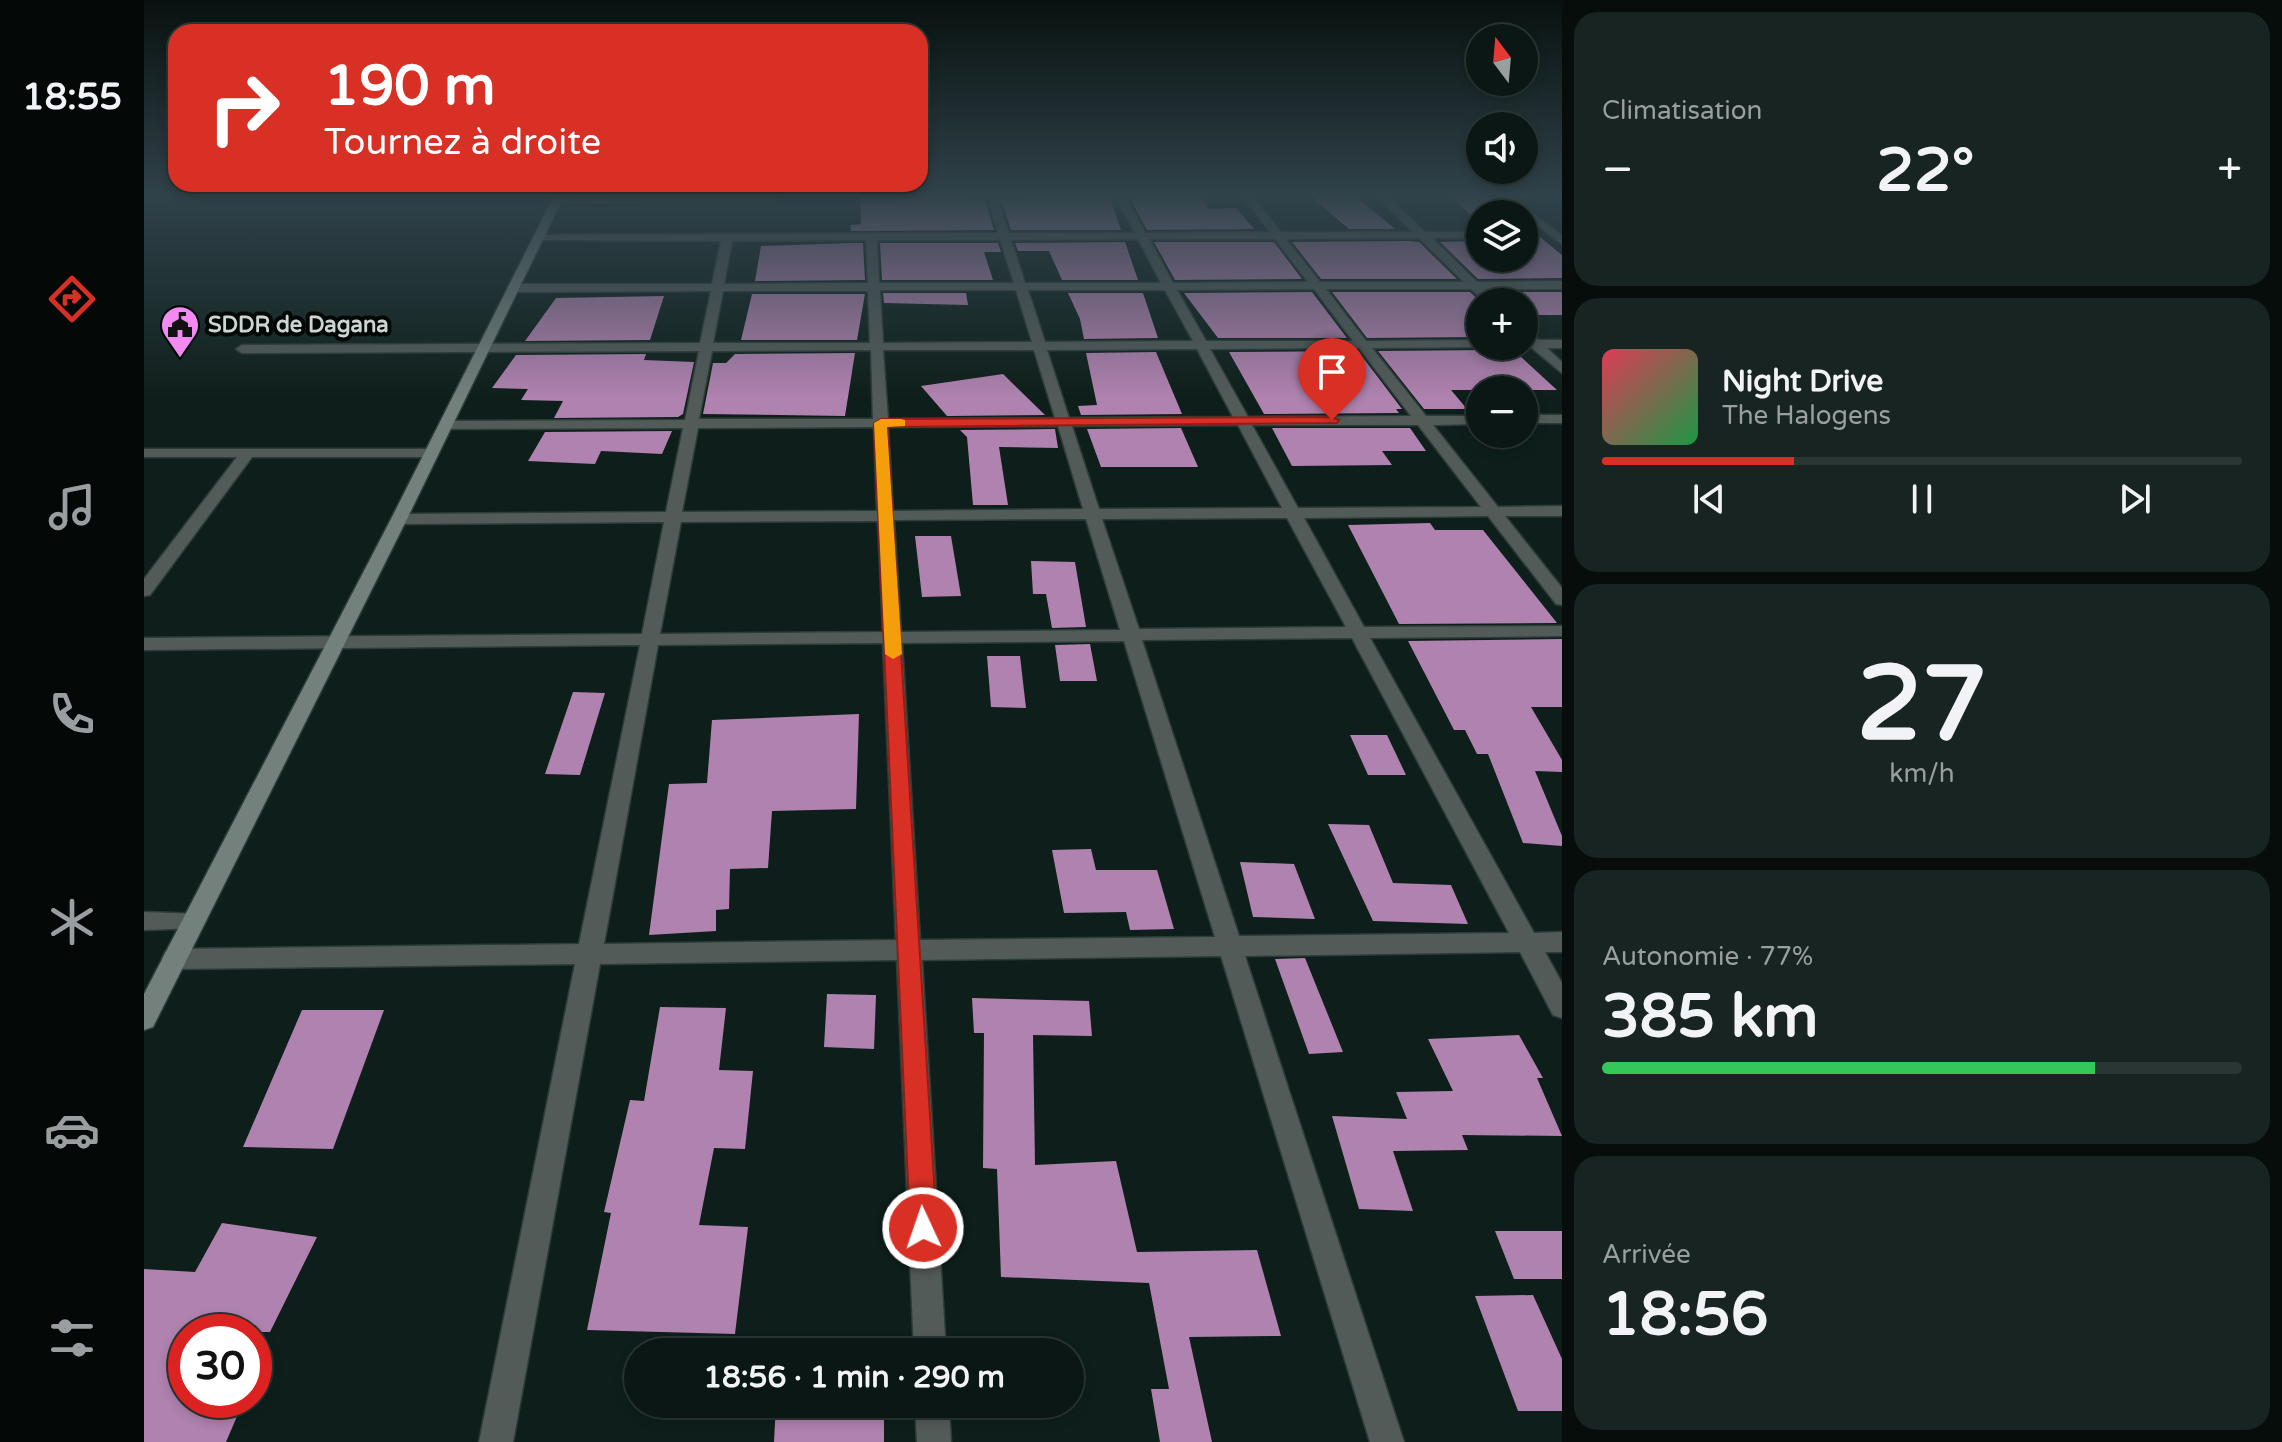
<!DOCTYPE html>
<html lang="fr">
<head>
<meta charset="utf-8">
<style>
	body { margin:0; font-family:"Varela Round",sans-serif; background:#182422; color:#f1f3f6; height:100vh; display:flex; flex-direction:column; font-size:30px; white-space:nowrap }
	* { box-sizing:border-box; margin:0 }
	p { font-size:26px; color:#999fa0 }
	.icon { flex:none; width:44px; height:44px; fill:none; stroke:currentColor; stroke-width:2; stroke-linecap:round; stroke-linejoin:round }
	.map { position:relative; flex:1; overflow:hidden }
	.side { display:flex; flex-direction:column; gap:12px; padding:12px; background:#060d0b; width:720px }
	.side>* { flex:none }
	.banner { position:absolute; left:24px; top:24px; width:760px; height:168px; border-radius:24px; box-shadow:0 4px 12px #0003,0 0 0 2px #2a3634; background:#d93025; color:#fff; overflow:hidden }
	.needle { width:52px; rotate:344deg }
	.controls { position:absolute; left:1322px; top:24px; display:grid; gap:16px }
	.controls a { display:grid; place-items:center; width:72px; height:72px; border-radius:50%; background:#0a1714; box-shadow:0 4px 12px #0003,0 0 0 2px #2a3634; font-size:40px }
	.speed { position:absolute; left:24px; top:1314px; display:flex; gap:16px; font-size:40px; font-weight:700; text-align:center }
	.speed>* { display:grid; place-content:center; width:104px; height:104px; border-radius:50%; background:#0a1714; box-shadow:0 4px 12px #0003,0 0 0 2px #2a3634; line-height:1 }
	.speed .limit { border:12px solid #d22; background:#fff; color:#111 }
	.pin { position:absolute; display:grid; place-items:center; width:68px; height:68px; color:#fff; margin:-82px -34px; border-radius:50% 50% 50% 0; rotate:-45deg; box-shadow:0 0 8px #0007 }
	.pin .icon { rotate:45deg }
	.me { position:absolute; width:88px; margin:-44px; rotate:357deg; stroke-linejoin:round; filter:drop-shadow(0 0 6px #0008) }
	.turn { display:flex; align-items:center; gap:28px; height:168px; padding:0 24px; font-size:36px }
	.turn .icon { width:104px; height:104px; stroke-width:2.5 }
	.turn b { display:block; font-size:56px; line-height:68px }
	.big { font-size:60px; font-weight:700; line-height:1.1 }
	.side .card { flex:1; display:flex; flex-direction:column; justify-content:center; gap:12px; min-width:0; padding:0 28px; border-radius:24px; background:#182422 }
	.side .dial { align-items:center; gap:0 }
	.dial b { font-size:104px; line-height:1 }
	.song { display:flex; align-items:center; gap:24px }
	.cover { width:96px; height:96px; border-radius:12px; background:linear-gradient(135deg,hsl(350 70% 55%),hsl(140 70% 35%)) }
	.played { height:8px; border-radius:4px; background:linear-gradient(90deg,#d93025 30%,#2a3634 30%) }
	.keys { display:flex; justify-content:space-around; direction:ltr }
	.heat { display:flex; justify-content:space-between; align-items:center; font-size:44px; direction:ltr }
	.charge { height:12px; border-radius:6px; background:linear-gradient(90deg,#34c759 77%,#2a3634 0) }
	.trip { position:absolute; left:480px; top:1338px; width:460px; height:80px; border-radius:40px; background:#0a1714; box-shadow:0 4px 12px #0003,0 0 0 2px #2a3634; font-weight:700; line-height:80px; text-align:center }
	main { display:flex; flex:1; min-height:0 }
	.tabs { display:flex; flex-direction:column; width:144px; justify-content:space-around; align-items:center; background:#040908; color:#999fa0 }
	.tabs .icon { width:56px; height:56px }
	.tabs .selected { color:#d93025 }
	.tabs b { font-size:36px; color:#f1f3f6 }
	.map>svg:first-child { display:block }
	.building { fill:#b082af }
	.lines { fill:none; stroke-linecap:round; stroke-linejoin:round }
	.street-casing { stroke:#2c3c38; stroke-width:3 }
	.secondary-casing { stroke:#2c3c38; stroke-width:3 }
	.street { fill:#535b59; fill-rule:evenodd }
	.secondary { fill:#73807c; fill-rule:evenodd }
	.route { fill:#d93025; stroke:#8d1f18; stroke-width:2 }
	.slow { fill:#f59e0b }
	.labels { text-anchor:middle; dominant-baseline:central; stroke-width:8; stroke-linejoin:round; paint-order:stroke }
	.far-poi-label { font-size:22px; font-weight:bold; fill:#cbd5d2; stroke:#030706; text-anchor:start }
</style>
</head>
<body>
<main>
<nav class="tabs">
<b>18:55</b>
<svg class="icon selected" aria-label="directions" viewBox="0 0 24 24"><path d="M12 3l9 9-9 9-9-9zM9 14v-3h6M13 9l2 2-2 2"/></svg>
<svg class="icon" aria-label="music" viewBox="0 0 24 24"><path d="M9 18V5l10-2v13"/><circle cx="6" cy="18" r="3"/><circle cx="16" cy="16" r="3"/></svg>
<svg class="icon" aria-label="phone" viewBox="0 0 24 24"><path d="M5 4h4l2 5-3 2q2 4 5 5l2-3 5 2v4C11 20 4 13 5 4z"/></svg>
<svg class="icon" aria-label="climate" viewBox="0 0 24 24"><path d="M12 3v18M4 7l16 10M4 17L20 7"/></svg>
<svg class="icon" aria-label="car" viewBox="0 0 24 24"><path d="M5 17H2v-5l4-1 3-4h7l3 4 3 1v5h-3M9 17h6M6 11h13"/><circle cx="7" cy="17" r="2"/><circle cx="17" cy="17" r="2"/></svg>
<svg class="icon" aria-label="filters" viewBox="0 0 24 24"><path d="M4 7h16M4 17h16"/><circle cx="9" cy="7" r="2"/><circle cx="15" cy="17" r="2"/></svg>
</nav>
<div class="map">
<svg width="1418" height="1442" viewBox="0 0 1418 1442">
	<rect width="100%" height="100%" fill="#0e1f1b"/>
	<path class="building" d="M 716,196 L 822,196 L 823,199 L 841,199 L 850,230 L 707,231 L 706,225 L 717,224 Z
		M 1174,196 L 1211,196 L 1251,229 L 1205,229 L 1171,200 Z
		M 1312,196 L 1347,196 L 1369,214 L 1336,214 L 1336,224 L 1310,199 Z
		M 901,198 L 966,198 L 977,230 L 867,230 L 857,199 Z
		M 986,198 L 1058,198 L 1064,209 L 1092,208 L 1110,229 L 1003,230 Z
		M 1380,224 L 1418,255 L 1418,278 L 1334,279 L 1296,242 L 1336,241 L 1336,258 L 1380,258 Z
		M 1266,241 L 1275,242 L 1313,279 L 1177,279 L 1148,242 Z
		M 981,242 L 994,280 L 918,280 L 905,251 L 874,251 L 871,243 Z
		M 1010,242 L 1130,242 L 1158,279 L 1031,280 Z
		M 709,243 L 719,243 L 721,280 L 611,281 L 617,246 Z
		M 736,243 L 854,243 L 857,252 L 840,252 L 849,280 L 738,280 Z
		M 1168,292 L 1203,338 L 1074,338 L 1040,293 Z
		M 1188,292 L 1326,292 L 1337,302 L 1336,315 L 1332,315 L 1336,319 L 1336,337 L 1223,338 Z
		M 1348,292 L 1418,292 L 1418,315 L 1380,315 L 1380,302 L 1357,302 Z
		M 739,293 L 822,293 L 824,305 L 740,303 Z
		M 924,293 L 999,293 L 1014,338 L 940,339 L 936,319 Z
		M 608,294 L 721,294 L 713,340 L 597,340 Z
		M 520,296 L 506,340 L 381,341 L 412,298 Z
		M 1344,346 L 1365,346 L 1413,390 L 1307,390 L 1323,409 L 1280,409 L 1234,351 L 1341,350 Z
		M 1214,351 L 1258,409 L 1252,409 L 1255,413 L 1120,414 L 1085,352 Z
		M 1012,352 L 1038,414 L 937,415 L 934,406 L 953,405 L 942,353 Z
		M 711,353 L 701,416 L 559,414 L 569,363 L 582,363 L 591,354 Z
		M 502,354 L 500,360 L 550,362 L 539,414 L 534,417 L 410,418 L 419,401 L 377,400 L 384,389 L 348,388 L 372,355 Z
		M 859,374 L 901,415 L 803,416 L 777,386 Z
		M 1037,428 L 1054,467 L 957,467 L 943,429 Z
		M 1128,428 L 1266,428 L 1282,451 L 1238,451 L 1248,465 L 1148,466 Z
		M 911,429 L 914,448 L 855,447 L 864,505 L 829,505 L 823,437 L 816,430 Z
		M 528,431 L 518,454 L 457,451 L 451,464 L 384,461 L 401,432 Z
		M 1286,523 L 1291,530 L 1339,530 L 1413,623 L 1255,624 L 1204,525 Z
		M 771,536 L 807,536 L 817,596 L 778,597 Z
		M 887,561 L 931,562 L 942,627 L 908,628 L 902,594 L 889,594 Z
		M 1418,639 L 1418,707 L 1387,707 L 1418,760 L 1418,772 L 1391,771 L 1418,836 L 1418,846 L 1379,843 L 1344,754 L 1333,754 L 1321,730 L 1310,730 L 1264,641 Z
		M 946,644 L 953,681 L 916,681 L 911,645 Z
		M 843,656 L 876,656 L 882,708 L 847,707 Z
		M 429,692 L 461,693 L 436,775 L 401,774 Z
		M 715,714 L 712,809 L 628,811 L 624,868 L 586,869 L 585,909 L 572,910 L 572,931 L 505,935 L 525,784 L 563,783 L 568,720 Z
		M 1206,735 L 1243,735 L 1262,775 L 1224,775 Z
		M 1184,824 L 1225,825 L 1249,883 L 1307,885 L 1324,924 L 1229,921 Z
		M 947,849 L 952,870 L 1013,870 L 1030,929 L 986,930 L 982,912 L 920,913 L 908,850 Z
		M 1096,862 L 1150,864 L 1171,919 L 1109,917 Z
		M 1161,958 L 1199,1052 L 1165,1054 L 1131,959 Z
		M 683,994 L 732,995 L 730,1049 L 680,1047 Z
		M 828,998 L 945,1001 L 948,1036 L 889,1035 L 891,1165 L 972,1161 L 993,1252 L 1113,1250 L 1137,1336 L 1045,1337 L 1068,1442 L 1016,1442 L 1007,1389 L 1025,1389 L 1005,1283 L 857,1277 L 853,1169 L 839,1168 L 840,1033 L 830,1033 Z
		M 516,1007 L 582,1008 L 575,1070 L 609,1071 L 601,1149 L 570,1148 L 555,1225 L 604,1227 L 591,1334 L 443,1330 L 467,1213 L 460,1212 L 486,1100 L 500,1101 Z
		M 158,1010 L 240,1010 L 189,1149 L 99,1147 Z
		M 1375,1035 L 1399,1078 L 1393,1078 L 1418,1136 L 1318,1135 L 1324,1150 L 1249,1151 L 1269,1211 L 1215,1209 L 1188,1116 L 1263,1119 L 1252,1092 L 1309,1091 L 1284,1039 Z
		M 78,1223 L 173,1237 L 126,1332 L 42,1332 L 42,1400 L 100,1400 L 82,1442 L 0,1442 L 0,1269 L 51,1272 Z
		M 1351,1231 L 1418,1231 L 1418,1279 L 1370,1279 Z
		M 1389,1295 L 1418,1359 L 1418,1411 L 1374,1411 L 1331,1296 Z
		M 632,1404 L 740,1404 L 740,1442 L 630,1442 Z"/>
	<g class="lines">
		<defs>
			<path id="street" d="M 629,196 L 633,199 L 628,202 L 413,203 L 408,200 L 413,197 Z
				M 843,196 L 853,196 L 865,233 L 991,233 L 971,196 L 981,196 L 1001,233 L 1126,232 L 1098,196 L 1108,196 L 1137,232 L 1269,232 L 1232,196 L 1243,196 L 1281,232 L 1336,232 L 1336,238 L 1288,238 L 1333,282 L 1418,281 L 1418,289 L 1341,289 L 1354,302 L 1341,302 L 1327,289 L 1182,289 L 1222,341 L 1336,340 L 1336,346 L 1341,347 L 1228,348 L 1282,416 L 1336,416 L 1336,424 L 1289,425 L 1354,507 L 1418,506 L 1418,516 L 1361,516 L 1418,588 L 1418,605 L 1412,604 L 1344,516 L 1160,518 L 1220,627 L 1418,626 L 1418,636 L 1226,638 L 1390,933 L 1418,932 L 1418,952 L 1401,952 L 1418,983 L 1418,1018 L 1409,1015 L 1376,952 L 1101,956 L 1260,1442 L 1226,1442 L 1077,956 L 778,960 L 802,1352 L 770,1352 L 753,960 L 456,964 L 369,1442 L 335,1442 L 431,964 L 30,969 L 21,966 L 18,959 L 21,952 L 30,949 L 435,944 L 496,645 L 0,650 L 0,638 L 498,634 L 520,522 L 255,524 L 247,519 L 255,514 L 522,512 L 539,428 L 302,429 L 295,425 L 302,421 L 541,420 L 555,351 L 98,353 L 92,349 L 98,345 L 556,343 L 567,291 L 369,292 L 363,288 L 369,284 L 568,284 L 577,241 L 391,240 L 391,236 L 395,235 L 854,233 ZM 1275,238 L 1320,282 L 1176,282 L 1142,239 ZM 994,239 L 1017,283 L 881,283 L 867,240 ZM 1005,239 L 1131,239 L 1164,282 L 1029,283 ZM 722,240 L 724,283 L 580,284 L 588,241 ZM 733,240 L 856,240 L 870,283 L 735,283 ZM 1170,289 L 1209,341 L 1062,341 L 1033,290 ZM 736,290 L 872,290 L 888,342 L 739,343 ZM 884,290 L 1021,290 L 1049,341 L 901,342 ZM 579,291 L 724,291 L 726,343 L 569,343 ZM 1215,348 L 1267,416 L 1104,417 L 1066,349 ZM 1053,349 L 1089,417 L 925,418 L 903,350 ZM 727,350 L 729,419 L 555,419 L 568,351 ZM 739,350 L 890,350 L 911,418 L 744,419 ZM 1094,425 L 1138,508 L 955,509 L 928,426 ZM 1108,425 L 1274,425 L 1337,507 L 1154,508 ZM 914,426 L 939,509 L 749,511 L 744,427 ZM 730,427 L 733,511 L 538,512 L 554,428 ZM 1143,518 L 1202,627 L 995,629 L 958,519 ZM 942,519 L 976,630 L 757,632 L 750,520 ZM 734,521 L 739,632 L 516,634 L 537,522 ZM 1208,638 L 1365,933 L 1095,936 L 998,640 ZM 980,641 L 1071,937 L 776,940 L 758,643 ZM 739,643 L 752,940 L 460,944 L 514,645 Z
				M 1355,196 L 1366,196 L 1418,236 L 1418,244 Z
				M 1380,329 L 1395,340 L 1418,340 L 1418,348 L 1403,348 L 1418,362 L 1418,373 L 1388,348 L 1379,347 Z
				M 1380,415 L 1418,415 L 1418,423 L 1380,423 Z
				M 0,449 L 288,449 L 295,453 L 288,457 L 108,457 L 6,595 L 0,596 L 0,579 L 93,457 L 0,457 Z
				M 0,912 L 58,914 L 62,921 L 58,928 L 0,930 Z
				M 771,1404 L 805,1404 L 807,1442 L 773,1442 Z"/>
			<path id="secondary" d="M 410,196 L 420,196 L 263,519 L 9,1027 L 0,1030 L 0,994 L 247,519 Z"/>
		</defs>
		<use href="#street" class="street-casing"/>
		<use href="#secondary" class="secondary-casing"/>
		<use href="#street" class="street"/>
		<use href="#secondary" class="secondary"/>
	</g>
	<linearGradient id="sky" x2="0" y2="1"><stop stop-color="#08110f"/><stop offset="0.49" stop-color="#30424a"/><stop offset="1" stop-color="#30424a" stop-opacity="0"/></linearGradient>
	<rect width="1418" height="398" fill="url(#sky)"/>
	<path class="route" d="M 1188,417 L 1195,420 L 1193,423 L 743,427 L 793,1228 L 789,1238 L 779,1242 L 770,1238 L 766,1228 L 730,423 L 737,419 Z"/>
	<path class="slow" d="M 757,419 L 761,420 L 761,426 L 743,427 L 758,654 L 749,659 L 741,654 L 730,423 L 737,419 Z"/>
	<defs>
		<symbol id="civic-pin" viewBox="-11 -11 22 30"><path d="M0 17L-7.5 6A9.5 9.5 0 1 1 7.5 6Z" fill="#f28af2" stroke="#030706"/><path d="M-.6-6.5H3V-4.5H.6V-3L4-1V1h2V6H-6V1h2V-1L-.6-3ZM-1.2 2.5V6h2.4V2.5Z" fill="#111"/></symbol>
	</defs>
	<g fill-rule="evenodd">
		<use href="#civic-pin" x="14" y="303" width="44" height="60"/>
	</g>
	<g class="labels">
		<g class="far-poi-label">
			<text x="64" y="325">SDDR de Dagana</text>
		</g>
	</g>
</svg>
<div class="controls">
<a><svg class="needle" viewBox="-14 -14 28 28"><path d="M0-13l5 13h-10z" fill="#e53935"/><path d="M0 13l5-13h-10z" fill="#999fa0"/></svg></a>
<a><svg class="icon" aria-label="sound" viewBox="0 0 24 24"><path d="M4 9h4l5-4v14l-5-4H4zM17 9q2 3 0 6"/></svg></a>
<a><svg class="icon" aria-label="layers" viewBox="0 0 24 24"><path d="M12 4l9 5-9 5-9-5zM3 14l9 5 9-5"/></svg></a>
<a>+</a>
<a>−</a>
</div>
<div class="speed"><div class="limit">30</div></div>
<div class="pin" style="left:1188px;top:420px;background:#d93025"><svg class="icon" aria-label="arrive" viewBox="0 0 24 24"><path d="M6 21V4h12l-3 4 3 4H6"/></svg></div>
<svg class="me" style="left:779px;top:1228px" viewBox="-20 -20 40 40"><circle r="17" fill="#d93025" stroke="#fff" stroke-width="3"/><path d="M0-11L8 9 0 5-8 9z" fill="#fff"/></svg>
<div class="trip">18:56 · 1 min · 290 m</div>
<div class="banner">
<div class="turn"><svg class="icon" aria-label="right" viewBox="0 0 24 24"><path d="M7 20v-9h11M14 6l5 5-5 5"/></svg><div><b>190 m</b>Tournez à droite</div></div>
</div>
</div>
<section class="side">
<div class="card"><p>Climatisation</p>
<div class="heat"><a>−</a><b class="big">22°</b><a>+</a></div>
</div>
<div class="card">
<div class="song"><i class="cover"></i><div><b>Night Drive</b><p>The Halogens</p></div></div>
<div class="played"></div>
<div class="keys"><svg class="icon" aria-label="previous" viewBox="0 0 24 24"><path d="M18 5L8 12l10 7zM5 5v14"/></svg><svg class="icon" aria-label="pause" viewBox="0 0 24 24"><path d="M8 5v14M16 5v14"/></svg><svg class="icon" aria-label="next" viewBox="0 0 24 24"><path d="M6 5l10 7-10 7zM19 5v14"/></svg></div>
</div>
<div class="card dial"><b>27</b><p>km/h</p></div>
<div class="card"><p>Autonomie · 77%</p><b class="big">385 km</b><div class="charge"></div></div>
<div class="card"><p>Arrivée</p><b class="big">18:56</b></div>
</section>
</main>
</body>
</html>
